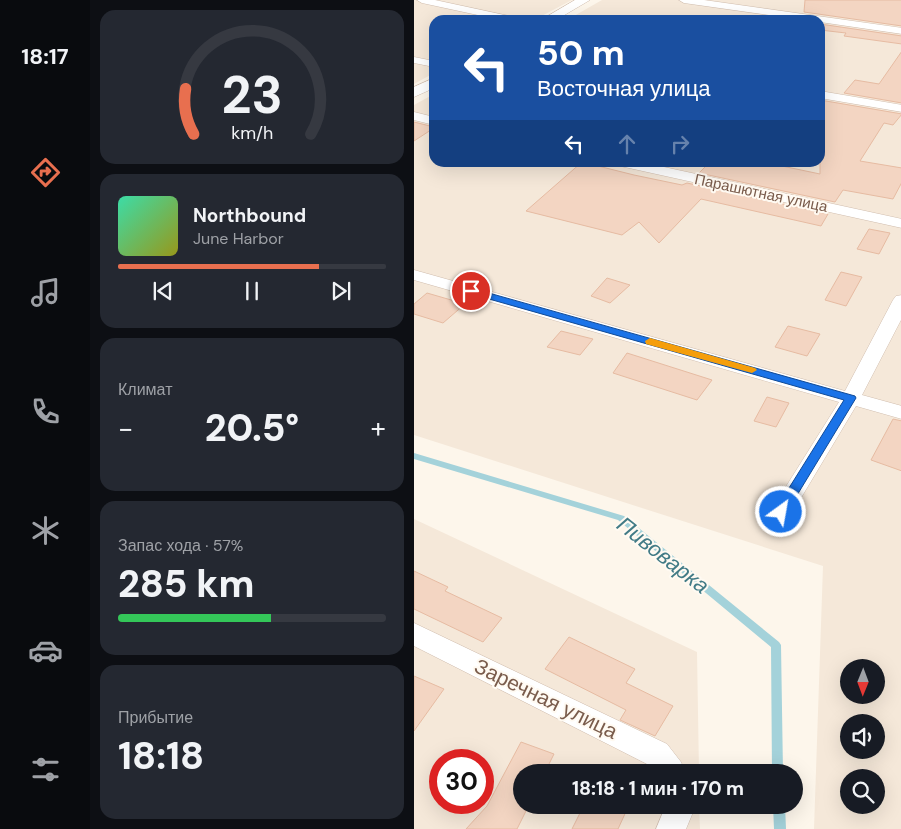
<!DOCTYPE html>
<html lang="ru">
<head>
<meta charset="utf-8">
<style>
	body { margin:0; font-family:"DM Sans",sans-serif; background:#242831; color:#f1f3f6; height:100vh; display:flex; flex-direction:column; font-size:19px; white-space:nowrap }
	* { box-sizing:border-box; margin:0 }
	p { font-size:16px; color:#9ea1a6 }
	.icon { flex:none; width:28px; height:28px; fill:none; stroke:currentColor; stroke-width:2; stroke-linecap:round; stroke-linejoin:round }
	.map { position:relative; flex:1; overflow:hidden }
	.panel { display:flex; flex-direction:column; gap:10px; padding:10px; background:#0d0f14; width:324px }
	.panel>* { flex:none }
	.top-card { position:absolute; left:15px; top:15px; width:396px; height:152px; border-radius:15px; box-shadow:0 5px 20px #0002; background:#1a4fa0; color:#fff; overflow:hidden }
	.needle { width:32px; rotate:181deg }
	.buttons { position:absolute; left:426px; top:659px; display:grid; gap:10px }
	.buttons a { display:grid; place-items:center; width:45px; height:45px; border-radius:50%; background:#171b24; box-shadow:0 5px 20px #0002; font-size:25px }
	.speed { position:absolute; left:15px; top:749px; display:flex; gap:10px; font-size:25px; font-weight:700; text-align:center }
	.speed>* { display:grid; place-content:center; width:65px; height:65px; border-radius:50%; background:#171b24; box-shadow:0 5px 20px #0002; line-height:1 }
	.speed .limit { border:8px solid #d22; background:#fff; color:#111 }
	.pin { position:absolute; display:grid; place-items:center; width:42px; height:42px; color:#fff; margin:-21px; border:2px solid #fff; border-radius:50%; box-shadow:0 1px 5px #0007 }
	.me { position:absolute; width:55px; margin:-28px; rotate:32deg; stroke-linejoin:round; filter:drop-shadow(0 0 4px #0008) }
	.turn { display:flex; align-items:center; gap:18px; height:105px; padding:0 25px; font-size:22px }
	.turn .icon { width:65px; height:65px; stroke-width:2.5 }
	.turn b { display:block; font-size:35px; line-height:42px }
	.lanes { display:flex; align-items:center; height:48px; padding:0 25px; background:#0003; justify-content:center; gap:25px; direction:ltr }
	.lanes .off { opacity:.35 }
	.big { font-size:38px; font-weight:800; line-height:1.1 }
	.panel .tile { flex:1; display:flex; flex-direction:column; justify-content:center; gap:8px; min-width:0; padding:0 18px; border-radius:15px; background:#242831 }
	.panel .dial { align-items:center; gap:0 }
	.dial svg { height:130px; overflow:visible; fill:none; stroke:#363941; stroke-width:7; stroke-linecap:round; text-anchor:middle }
	.dial text { fill:#f1f3f6; stroke:none }
	.song { display:flex; align-items:center; gap:15px }
	.cover { width:60px; height:60px; border-radius:8px; background:linear-gradient(135deg,hsl(160 70% 55%),hsl(60 70% 35%)) }
	.played { height:5px; border-radius:2px; background:linear-gradient(90deg,#e86f4f 75%,#363941 75%) }
	.keys { display:flex; justify-content:space-around; direction:ltr }
	.heat { display:flex; justify-content:space-between; align-items:center; font-size:28px; direction:ltr }
	.charge { height:8px; border-radius:4px; background:linear-gradient(90deg,#34c759 57%,#363941 0) }
	.trip { position:absolute; left:99px; top:764px; width:290px; height:50px; border-radius:25px; background:#171b24; box-shadow:0 5px 20px #0002; font-weight:800; line-height:50px; text-align:center }
	main { display:flex; flex:1; min-height:0 }
	.dock { display:flex; flex-direction:column; width:90px; justify-content:space-around; align-items:center; background:#090b0e; color:#9ea1a6 }
	.dock .icon { width:35px; height:35px }
	.dock .on { color:#e86f4f }
	.dock b { font-size:22px; color:#f1f3f6 }
	.map>svg:first-child { display:block }
	.residential { fill:#f5e8d9; fill-rule:evenodd }
	.lines { fill:none; stroke-linecap:round; stroke-linejoin:round }
	.stream { fill:#a4d2da; fill-rule:evenodd }
	.building { fill:#f3d5c2; stroke:#e6bba2 }
	.minor-casing { stroke:#d1beaf; stroke-width:1 }
	.tertiary-casing { stroke:#d1beaf; stroke-width:1 }
	.minor { fill:#fff; fill-rule:evenodd }
	.tertiary { fill:#fff; fill-rule:evenodd }
	.route { fill:#1a73e8; stroke:#114b97 }
	.slow { fill:#f59e0b }
	.labels { text-anchor:middle; dominant-baseline:central; stroke-width:4; stroke-linejoin:round; paint-order:stroke }
	.far-street-label { font-size:15px; fill:#7a5c4c; stroke:#fffaf2 }
	.near-street-label { font-size:21px; fill:#7a5c4c; stroke:#fffaf2 }
	.near-water-label { font-size:22px; font-style:italic; fill:#427b86; stroke:#fffaf2 }
</style>
</head>
<body>
<main>
<nav class="dock">
<b>18:17</b>
<svg class="icon on" aria-label="directions" viewBox="0 0 24 24"><path d="M12 3l9 9-9 9-9-9zM9 14v-3h6M13 9l2 2-2 2"/></svg>
<svg class="icon" aria-label="music" viewBox="0 0 24 24"><path d="M9 18V5l10-2v13"/><circle cx="6" cy="18" r="3"/><circle cx="16" cy="16" r="3"/></svg>
<svg class="icon" aria-label="phone" viewBox="0 0 24 24"><path d="M5 4h4l2 5-3 2q2 4 5 5l2-3 5 2v4C11 20 4 13 5 4z"/></svg>
<svg class="icon" aria-label="climate" viewBox="0 0 24 24"><path d="M12 3v18M4 7l16 10M4 17L20 7"/></svg>
<svg class="icon" aria-label="car" viewBox="0 0 24 24"><path d="M5 17H2v-5l4-1 3-4h7l3 4 3 1v5h-3M9 17h6M6 11h13"/><circle cx="7" cy="17" r="2"/><circle cx="17" cy="17" r="2"/></svg>
<svg class="icon" aria-label="filters" viewBox="0 0 24 24"><path d="M4 7h16M4 17h16"/><circle cx="9" cy="7" r="2"/><circle cx="15" cy="17" r="2"/></svg>
</nav>
<section class="panel">
<div class="tile dial"><svg viewBox="0 0 100 80">
<path d="M14 69A42 42 0 1 1 86 69"/>
<path d="M14 69A42 42 0 0 1 9 41" stroke="#e86f4f"/>
<text x="50" y="56" font-size="32" font-weight="700">23</text>
<text x="50" y="72" font-size="11">km/h</text>
</svg></div>
<div class="tile">
<div class="song"><i class="cover"></i><div><b>Northbound</b><p>June Harbor</p></div></div>
<div class="played"></div>
<div class="keys"><svg class="icon" aria-label="previous" viewBox="0 0 24 24"><path d="M18 5L8 12l10 7zM5 5v14"/></svg><svg class="icon" aria-label="pause" viewBox="0 0 24 24"><path d="M8 5v14M16 5v14"/></svg><svg class="icon" aria-label="next" viewBox="0 0 24 24"><path d="M6 5l10 7-10 7zM19 5v14"/></svg></div>
</div>
<div class="tile"><p>Климат</p>
<div class="heat"><a>−</a><b class="big">20.5°</b><a>+</a></div>
</div>
<div class="tile"><p>Запас хода · 57%</p><b class="big">285 km</b><div class="charge"></div></div>
<div class="tile"><p>Прибытие</p><b class="big">18:18</b></div>
</section>
<div class="map">
<svg width="488" height="829" viewBox="0 0 488 829">
	<rect width="100%" height="100%" fill="#fdf6eb"/>
	<path class="residential" d="M 0,0 L 158,0 L 120,20 L 20,20 L 20,73 L 0,84 Z
		M 188,0 L 487,0 L 487,829 L 400,829 L 409,566 L 0,435 L 0,105 L 20,94 L 20,162 L 406,162 L 406,20 L 153,20 ZM 435,668 L 462,668 L 462,695 L 435,695 ZM 435,722 L 462,722 L 462,750 L 435,750 ZM 435,778 L 462,778 L 462,805 L 435,805 Z
		M 0,519 L 283,652 L 285,772 L 108,772 L 108,805 L 285,805 L 286,829 L 0,829 ZM 26,760 L 69,760 L 69,802 L 26,802 Z"/>
	<g class="lines">
		<path class="stream" d="M 0,453 L 210,516 L 365,642 L 367,645 L 369,772 L 358,772 L 357,647 L 204,520 L 0,459 Z
			M 359,805 L 371,805 L 372,829 L 360,829 Z"/>
	</g>
	<path class="building" d="M 391,0 L 488,0 L 488,26 L 390,12 Z
		M 406,24 L 488,36 L 488,44 L 430,36 L 432,33 L 406,30 Z
		M 488,51 L 488,103 L 430,93 L 441,80 L 465,84 Z
		M 406,100 L 488,114 L 479,125 L 470,123 L 446,161 L 488,168 L 488,182 L 479,199 L 429,190 L 421,202 L 285,173 L 296,162 L 349,162 L 406,174 Z
		M 0,122 L 20,127 L 20,128 L 0,141 Z
		M 168,162 L 220,175 L 268,185 L 273,183 L 414,214 L 407,226 L 287,199 L 245,243 L 225,222 L 208,235 L 112,211 Z
		M 455,229 L 476,233 L 465,254 L 443,249 Z
		M 427,272 L 448,277 L 432,306 L 411,300 Z
		M 193,278 L 216,285 L 196,303 L 177,296 Z
		M 13,293 L 51,304 L 29,323 L 0,314 L 0,304 Z
		M 374,326 L 406,334 L 393,356 L 361,347 Z
		M 147,331 L 179,339 L 166,355 L 133,347 Z
		M 213,353 L 298,380 L 283,400 L 199,373 Z
		M 353,397 L 375,403 L 362,427 L 340,421 Z
		M 479,419 L 488,421 L 488,471 L 457,460 Z
		M 0,571 L 34,587 L 31,591 L 88,618 L 69,642 L 0,609 Z
		M 155,637 L 221,669 L 212,683 L 259,706 L 241,736 L 206,720 L 212,710 L 131,669 Z
		M 0,676 L 30,689 L 0,731 Z
		M 107,742 L 140,754 L 131,772 L 108,772 L 108,805 L 115,805 L 103,829 L 52,829 L 73,806 Z
		M 170,805 L 215,805 L 204,829 L 158,829 Z"/>
	<g class="lines">
		<defs>
			<path id="minor" d="M 3,0 L 21,0 L 100,17 L 105,20 L 87,20 L 8,3 Z
				M 265,0 L 290,0 L 488,28 L 488,34 L 406,22 L 406,20 L 390,20 L 270,3 Z
				M 0,57 L 20,61 L 20,67 L 0,63 Z
				M 406,91 L 488,105 L 488,112 L 406,98 Z
				M 0,112 L 20,117 L 20,125 L 0,120 Z
				M 200,162 L 227,162 L 488,219 L 488,228 L 206,166 Z
				M 0,270 L 431,391 L 479,300 L 482,296 L 488,295 L 488,318 L 448,395 L 488,406 L 488,419 L 442,406 L 375,518 L 367,520 L 359,518 L 356,512 L 425,402 L 0,280 Z
				M 0,623 L 253,744 L 267,762 L 271,772 L 239,772 L 233,764 L 0,646 Z
				M 252,805 L 282,805 L 272,829 L 242,829 Z"/>
			<path id="tertiary" d="M 161,0 L 176,0 L 142,20 L 127,20 Z
				M 20,78 L 20,88 L 0,97 L 0,87 Z"/>
		</defs>
		<use href="#minor" class="minor-casing"/>
		<use href="#tertiary" class="tertiary-casing"/>
		<use href="#minor" class="minor"/>
		<use href="#tertiary" class="tertiary"/>
	</g>
	<path class="route" d="M 57,288 L 441,396 L 442,398 L 371,515 L 362,515 L 360,512 L 430,400 L 54,293 L 52,291 Z"/>
	<path class="slow" d="M 236,338 L 341,368 L 343,370 L 338,373 L 232,344 L 231,341 Z"/>
	<g class="labels">
		<g class="far-street-label">
			<text transform="translate(347 193) rotate(12)">Парашютная улица</text>
		</g>
		<g class="near-street-label">
			<text transform="translate(132 699) rotate(26)">Заречная улица</text>
		</g>
		<g class="near-water-label">
			<text transform="translate(249 555) rotate(38)">Пивоварка</text>
		</g>
	</g>
</svg>
<div class="buttons">
<a><svg class="needle" viewBox="-14 -14 28 28"><path d="M0-13l5 13h-10z" fill="#e53935"/><path d="M0 13l5-13h-10z" fill="#9ea1a6"/></svg></a>
<a><svg class="icon" aria-label="sound" viewBox="0 0 24 24"><path d="M4 9h4l5-4v14l-5-4H4zM17 9q2 3 0 6"/></svg></a>
<a><svg class="icon" aria-label="search" viewBox="0 0 24 24"><circle cx="10" cy="10" r="6"/><path d="M15 15l6 6"/></svg></a>
</div>
<div class="speed"><div class="limit">30</div></div>
<div class="pin" style="left:57px;top:291px;background:#d93025"><svg class="icon" aria-label="arrive" viewBox="0 0 24 24"><path d="M6 21V4h12l-3 4 3 4H6"/></svg></div>
<svg class="me" style="left:367px;top:512px" viewBox="-20 -20 40 40"><circle r="17" fill="#1a73e8" stroke="#fff" stroke-width="3"/><path d="M0-11L8 9 0 5-8 9z" fill="#fff"/></svg>
<div class="trip">18:18 · 1 мин · 170 m</div>
<div class="top-card">
<div class="turn"><svg class="icon" aria-label="left" viewBox="0 0 24 24"><path d="M17 20v-9H6M10 6l-5 5 5 5"/></svg><div><b>50 m</b>Восточная улица</div></div>
<div class="lanes"><svg class="icon" aria-label="left" viewBox="0 0 24 24"><path d="M17 20v-9H6M10 6l-5 5 5 5"/></svg><svg class="icon off" aria-label="ahead" viewBox="0 0 24 24"><path d="M12 20V5M6 11l6-6 6 6"/></svg><svg class="icon off" aria-label="right" viewBox="0 0 24 24"><path d="M7 20v-9h11M14 6l5 5-5 5"/></svg></div>
</div>
</div>
</main>
</body>
</html>
